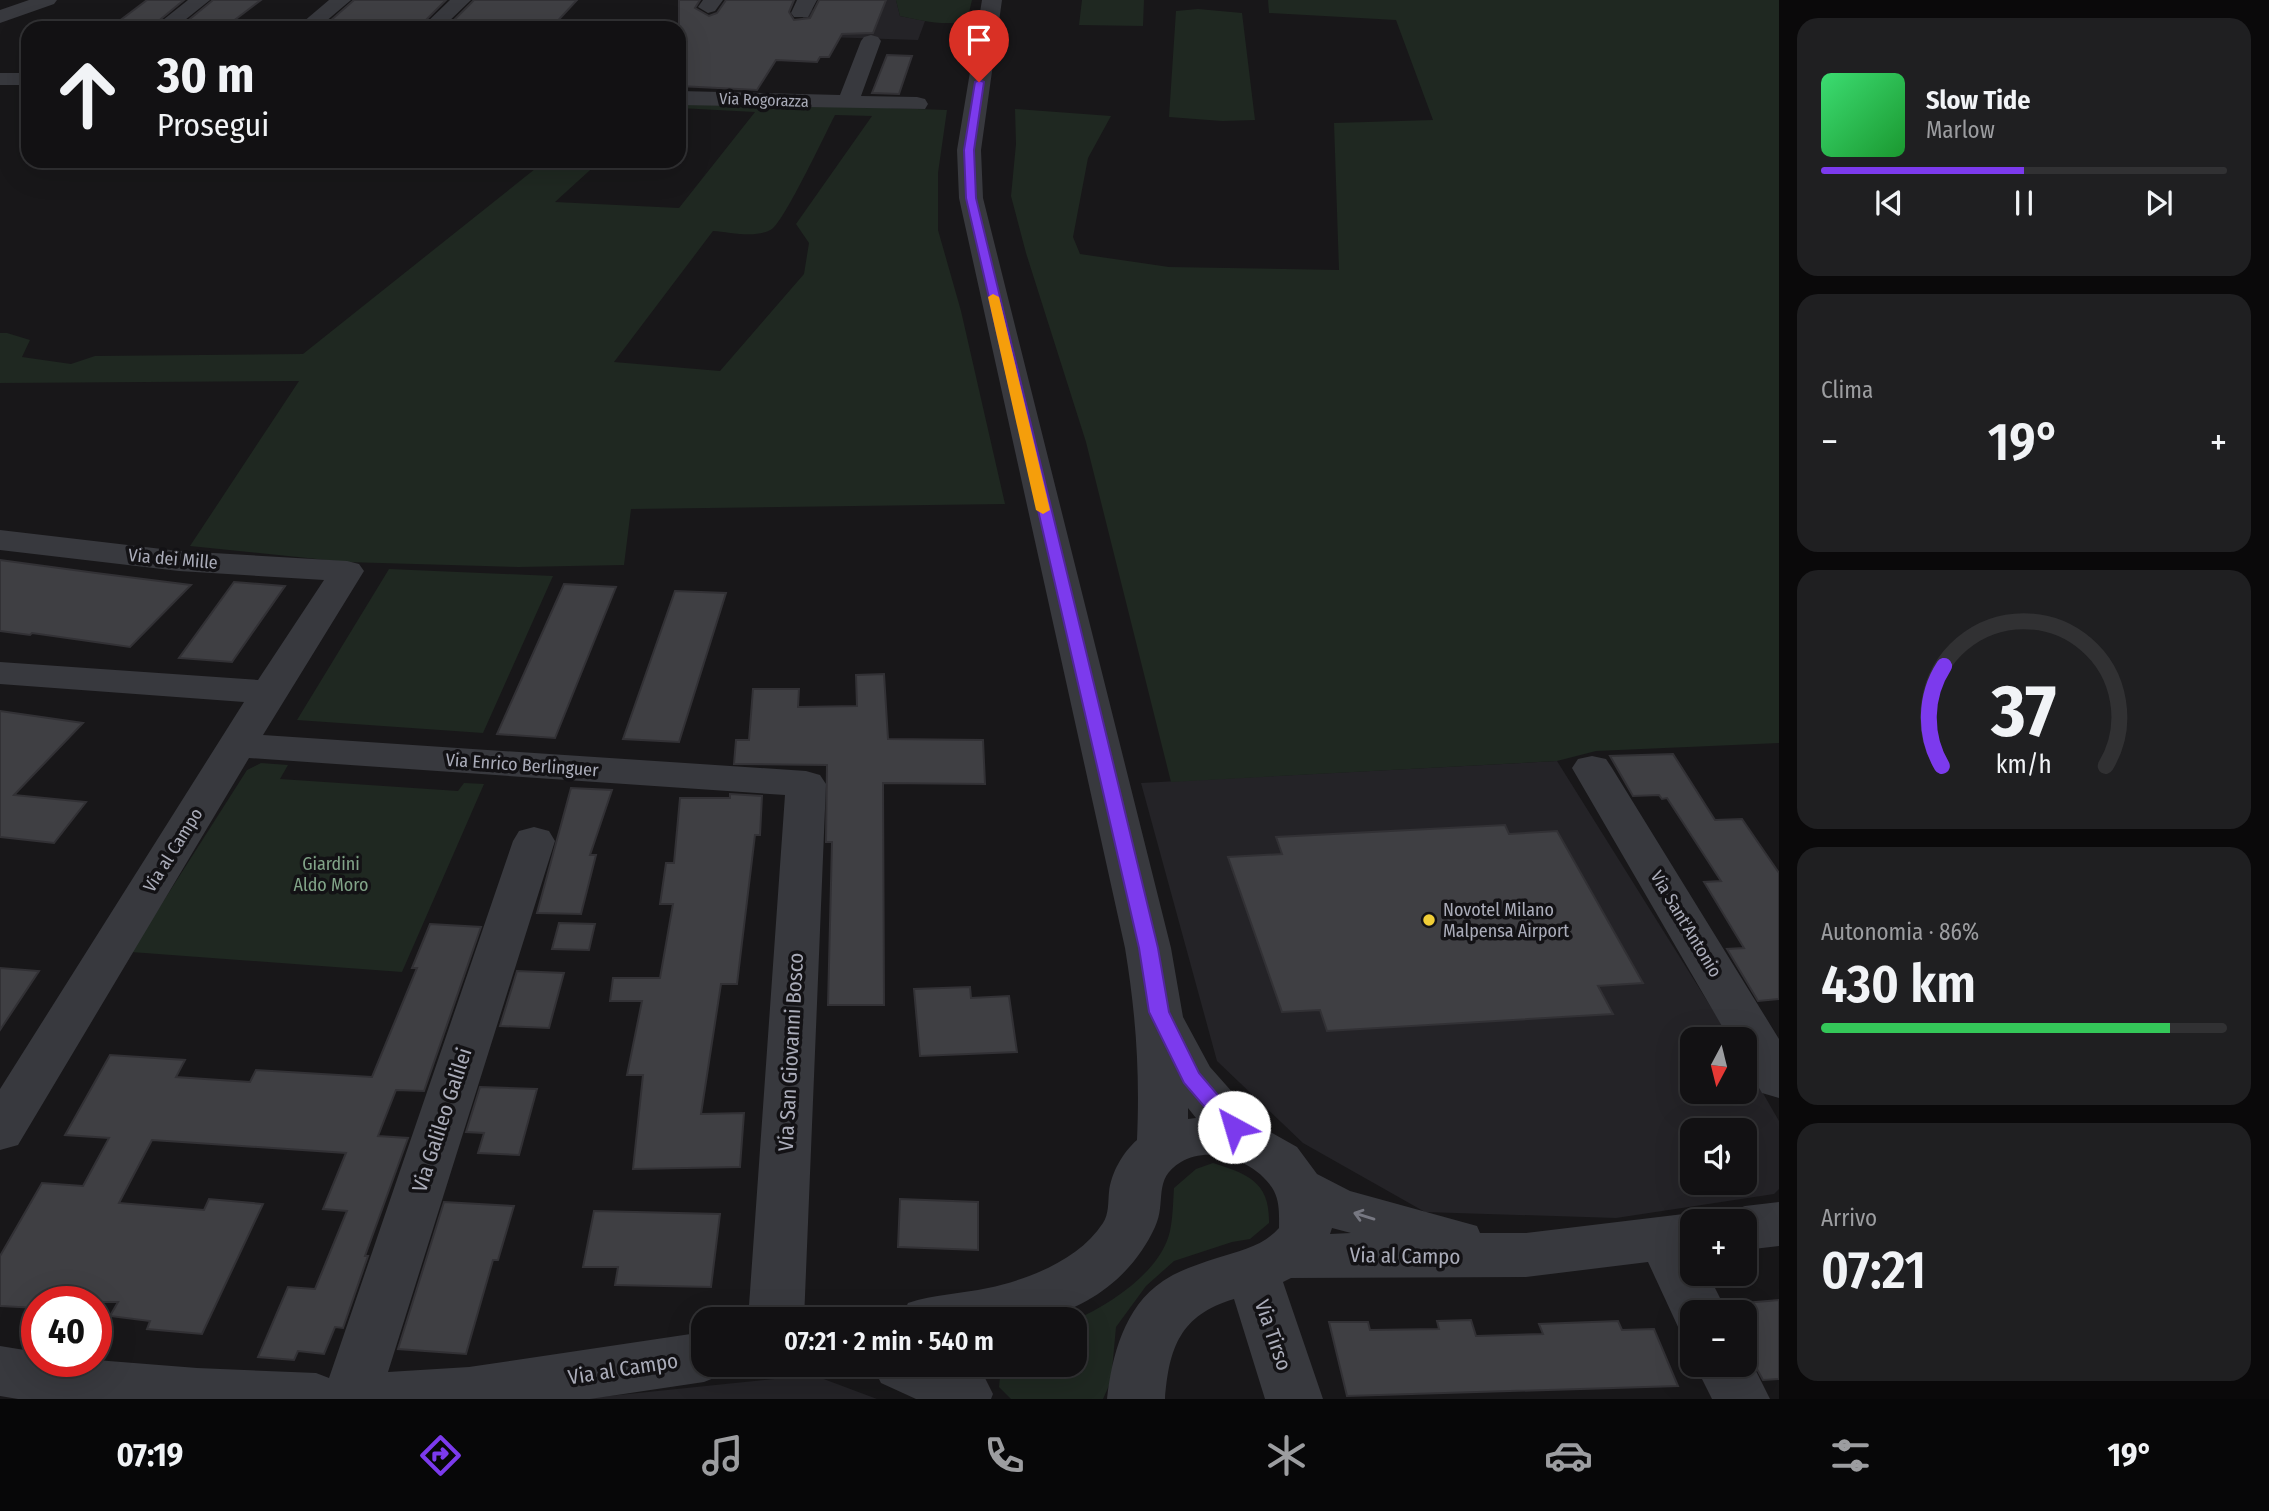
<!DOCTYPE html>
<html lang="it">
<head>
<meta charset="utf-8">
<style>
	body { margin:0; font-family:"Fira Sans Condensed",sans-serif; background:#1f1f21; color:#f1f3f6; height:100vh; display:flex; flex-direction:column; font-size:26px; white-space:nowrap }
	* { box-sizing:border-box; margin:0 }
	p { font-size:23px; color:#9c9da0 }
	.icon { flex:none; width:38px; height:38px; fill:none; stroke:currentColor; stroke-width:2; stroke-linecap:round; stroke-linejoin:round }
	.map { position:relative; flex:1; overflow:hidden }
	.panel { display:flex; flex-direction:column; gap:18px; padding:18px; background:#0a090a; width:490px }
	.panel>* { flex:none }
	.hud { position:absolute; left:21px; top:21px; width:665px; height:147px; border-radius:21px; box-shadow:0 7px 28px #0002,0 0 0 2px #313133; background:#121113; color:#f1f3f6; overflow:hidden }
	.needle { width:46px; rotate:187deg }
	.controls { position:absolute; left:1680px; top:1027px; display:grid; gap:14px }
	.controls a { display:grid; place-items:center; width:77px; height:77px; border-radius:14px; background:#121113; box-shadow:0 7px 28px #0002,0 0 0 2px #313133; font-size:35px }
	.speed { position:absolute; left:21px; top:1286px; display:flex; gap:14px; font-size:35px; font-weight:700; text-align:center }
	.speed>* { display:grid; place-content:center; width:91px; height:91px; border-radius:50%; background:#121113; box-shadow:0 7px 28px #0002,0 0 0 2px #313133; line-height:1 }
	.speed .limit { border:10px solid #d22; background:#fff; color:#111 }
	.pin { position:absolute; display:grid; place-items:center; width:60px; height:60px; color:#fff; margin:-72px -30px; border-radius:50% 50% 50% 0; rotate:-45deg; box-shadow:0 0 7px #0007 }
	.pin .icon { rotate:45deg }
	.me { position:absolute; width:77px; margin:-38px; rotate:321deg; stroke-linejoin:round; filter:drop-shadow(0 0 5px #0008) }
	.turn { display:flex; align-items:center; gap:24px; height:147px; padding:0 21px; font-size:32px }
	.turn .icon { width:91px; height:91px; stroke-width:2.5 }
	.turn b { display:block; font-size:49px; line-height:60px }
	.big { font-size:52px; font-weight:600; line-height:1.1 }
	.panel .tile { flex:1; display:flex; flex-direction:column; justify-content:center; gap:10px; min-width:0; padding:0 24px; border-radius:21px; background:#1f1f21 }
	.panel .dial { align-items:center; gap:0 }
	.dial svg { height:182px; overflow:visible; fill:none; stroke:#313133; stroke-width:7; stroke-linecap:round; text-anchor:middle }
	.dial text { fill:#f1f3f6; stroke:none }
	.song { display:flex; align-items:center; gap:21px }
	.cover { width:84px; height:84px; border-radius:10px; background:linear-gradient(135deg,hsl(140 70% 55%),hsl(130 70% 35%)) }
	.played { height:7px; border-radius:4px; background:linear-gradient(90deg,#7c3aed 50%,#313133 50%) }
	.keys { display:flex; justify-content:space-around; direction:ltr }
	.heat { display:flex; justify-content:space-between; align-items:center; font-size:38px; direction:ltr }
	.charge { height:10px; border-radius:5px; background:linear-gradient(90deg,#34c759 86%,#313133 0) }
	.trip { position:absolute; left:691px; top:1307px; width:396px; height:70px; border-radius:21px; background:#121113; box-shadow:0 7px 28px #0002,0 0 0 2px #313133; font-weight:600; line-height:70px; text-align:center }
	.tabs { display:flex; height:112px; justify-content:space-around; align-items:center; background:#070708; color:#9c9da0 }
	.tabs .icon { width:49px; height:49px }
	.tabs .active { color:#7c3aed }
	.tabs b { font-size:32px; color:#f1f3f6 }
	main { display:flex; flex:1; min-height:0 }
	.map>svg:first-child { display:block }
	.built { fill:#242327; fill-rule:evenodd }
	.green { fill:#1f2821; fill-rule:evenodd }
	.building { fill:#3f3f43; stroke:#323135; stroke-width:2 }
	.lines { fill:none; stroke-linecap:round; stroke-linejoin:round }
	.minor { fill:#38393e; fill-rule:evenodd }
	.oneway { stroke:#777882 }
	.route { fill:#7c3aed; stroke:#51269a; stroke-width:2 }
	.slow { fill:#f59e0b }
	.poi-dot { fill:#f1ce37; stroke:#131215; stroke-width:2.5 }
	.labels { text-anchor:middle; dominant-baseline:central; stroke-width:7; stroke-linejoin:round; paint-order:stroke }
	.far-street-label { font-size:16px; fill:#aaacb9; stroke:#131215 }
	.street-label { font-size:18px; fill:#aaacb9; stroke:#131215 }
	.park-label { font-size:18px; fill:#81a488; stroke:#131215 }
	.poi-label { font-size:18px; fill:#aaacb9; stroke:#131215; text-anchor:start }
	.near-street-label { font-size:21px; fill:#aaacb9; stroke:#131215 }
</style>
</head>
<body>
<main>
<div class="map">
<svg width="1779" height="1399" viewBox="0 0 1779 1399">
	<rect width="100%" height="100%" fill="#181719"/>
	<path class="built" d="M 823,0 L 896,0 L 900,16 L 925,21 L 918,40 L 794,36 L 807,9 L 822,10 Z
		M 1557,761 L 1731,1039 L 1692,1040 L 1692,1092 L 1745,1092 L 1745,1062 L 1779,1121 L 1779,1189 L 1774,1194 L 1616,1218 L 1425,1212 L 1303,1143 L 1217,1061 L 1141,783 ZM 1692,1130 L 1745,1130 L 1745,1183 L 1692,1183 Z
		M 813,1375 L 877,1399 L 580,1399 Z"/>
	<path class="green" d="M 896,0 L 972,0 L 967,21 C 944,26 922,21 900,16 Z
		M 1082,0 L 1144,0 L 1143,26 L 1079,25 Z
		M 1268,0 L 1779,0 L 1779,743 L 1596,751 L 1557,761 L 1171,782 L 1086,442 L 1026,253 L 1011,196 L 1016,144 L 1015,109 L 1111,116 L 1088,158 L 1073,237 L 1080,254 L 1169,267 L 1339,270 L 1334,123 L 1433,120 L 1396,20 L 1269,13 Z
		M 1198,9 L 1242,13 L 1255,120 L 1222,121 L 1169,117 L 1176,11 Z
		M 679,101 L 947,110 L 938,173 L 938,230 L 961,311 L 1005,504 L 631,509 L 624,565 L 518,567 L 346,562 L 190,546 L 299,381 L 0,383 L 0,333 L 7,333 L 30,340 L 22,357 L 71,364 L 95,356 L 303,354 L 545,161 L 600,161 L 555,202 L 679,208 L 755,112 L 679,108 ZM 835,115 L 872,116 L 796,224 L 809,243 L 804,274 L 720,371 L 614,362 L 713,231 C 730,232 757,239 772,229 C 786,218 824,136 835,115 Z
		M 389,569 L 553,576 L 483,733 L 297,720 Z
		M 261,763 L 288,765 L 280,779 L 458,791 L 464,783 L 484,784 L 402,972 L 131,952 L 247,770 Z
		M 1213,1163 C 1248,1174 1270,1182 1269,1223 L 1250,1239 L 1232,1242 L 1174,1261 L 1146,1286 L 1116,1327 L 1111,1381 L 1103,1399 L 1011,1399 L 999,1387 L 1001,1365 L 1074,1365 L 1075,1320 C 1110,1304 1161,1272 1170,1231 C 1173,1217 1173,1202 1174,1188 L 1196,1169 Z"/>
	<path class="building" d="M 147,0 L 184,0 L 150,28 L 110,28 Z
		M 213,0 L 261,0 L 224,28 L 179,28 Z
		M 354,0 L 446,0 L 421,25 L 330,21 Z
		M 474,0 L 577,0 L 552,27 L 448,26 Z
		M 679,0 L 700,0 L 695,8 L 709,16 L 717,13 L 726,0 L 794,0 L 789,12 L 794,20 L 810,18 L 819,0 L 886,0 L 873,33 L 842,34 L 829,57 L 820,57 L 817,62 L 776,60 L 757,90 L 679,86 Z
		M 887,55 L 912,56 L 899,94 L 872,93 Z
		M 0,560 L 96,573 L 191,585 L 130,647 L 32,633 L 30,635 L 0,631 Z
		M 234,582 L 285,586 L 232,662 L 179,658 Z
		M 564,584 L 616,587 L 555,738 L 497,734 Z
		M 675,591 L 726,593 L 679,742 L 623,739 Z
		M 884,674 L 888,739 L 983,740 L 985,784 L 883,783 L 884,1005 L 828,1005 L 832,842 L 826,842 L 827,765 L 734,764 L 736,740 L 749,740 L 753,689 L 799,689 L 798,707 L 857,706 L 856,675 Z
		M 0,711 L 83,723 L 14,795 L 86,802 L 54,843 L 0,837 Z
		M 1673,754 L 1715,820 L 1742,819 L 1779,873 L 1779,999 L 1758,1001 L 1727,949 L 1744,948 L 1704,882 L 1721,881 L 1667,798 L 1662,799 L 1659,795 L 1633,796 L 1610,756 Z
		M 571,788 L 612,790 L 590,855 L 596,855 L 581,914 L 537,913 Z
		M 730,794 L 762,796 L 760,835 L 755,835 L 737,984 L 721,984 L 701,1114 L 744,1113 L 740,1167 L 633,1169 L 643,1075 L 627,1075 L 642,1001 L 610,1001 L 613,978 L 660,978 L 673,904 L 660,904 L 666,863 L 674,863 L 680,798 L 730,798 Z
		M 1505,825 L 1509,834 L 1557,831 L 1643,983 L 1598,986 L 1613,1014 L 1327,1031 L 1320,1010 L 1282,1012 L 1228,857 L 1282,854 L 1276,837 Z
		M 559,923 L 595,924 L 589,950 L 552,949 Z
		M 430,924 L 481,927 L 424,1091 L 396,1090 L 378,1136 L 408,1138 L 365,1256 L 368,1256 L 343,1328 L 335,1327 L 324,1354 L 298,1351 L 294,1360 L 258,1357 L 288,1287 L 315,1289 L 347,1211 L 323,1209 L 346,1153 L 152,1140 L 119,1203 L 204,1210 L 209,1199 L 263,1204 L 202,1334 L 147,1329 L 150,1321 L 110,1316 L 118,1302 L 37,1302 L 37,1308 L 0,1306 L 0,1256 L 42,1183 L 83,1186 L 109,1138 L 65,1135 L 110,1055 L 185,1060 L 176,1077 L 250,1082 L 256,1070 L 372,1077 L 417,968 L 412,968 Z
		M 0,968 L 39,971 L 0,1030 Z
		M 517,971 L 564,973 L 549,1028 L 500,1026 Z
		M 970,987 L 971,998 L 1009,996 L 1017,1052 L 920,1056 L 914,989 Z
		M 480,1087 L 537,1089 L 519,1155 L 478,1153 L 484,1133 L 466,1132 Z
		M 900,1199 L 978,1202 L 978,1250 L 898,1247 Z
		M 444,1202 L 514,1206 L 498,1260 L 493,1260 L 466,1354 L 398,1349 Z
		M 594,1211 L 720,1214 L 711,1287 L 615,1285 L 618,1267 L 583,1267 Z
		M 1779,1300 L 1779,1379 L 1763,1380 L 1745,1347 L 1745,1303 Z
		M 1471,1320 L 1476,1336 L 1543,1334 L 1539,1324 L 1618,1321 L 1622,1330 L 1654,1329 L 1678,1386 L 1347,1396 L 1329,1322 L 1368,1322 L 1370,1330 L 1439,1329 L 1437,1321 Z"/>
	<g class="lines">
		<path class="minor" d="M 29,0 L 57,0 L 54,4 L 0,23 L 0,10 Z
			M 188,0 L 210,0 L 175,28 L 153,28 Z
			M 329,0 L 351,0 L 318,28 L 296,28 Z
			M 450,0 L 471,0 L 442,28 L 421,28 Z
			M 703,0 L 723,0 L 715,11 L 708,13 L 698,7 Z
			M 797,0 L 817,0 L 808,17 L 794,17 L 791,13 Z
			M 982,0 L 1002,0 L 981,150 L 983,198 L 1171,948 L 1183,1017 L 1210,1067 L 1265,1129 L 1297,1147 L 1317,1174 L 1350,1191 L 1477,1226 L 1480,1233 L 1526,1233 L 1692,1213 L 1711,1220 L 1712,1222 L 1692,1222 L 1692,1274 L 1708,1274 L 1727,1312 L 1692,1312 L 1692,1333 L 1679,1329 L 1648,1262 L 1526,1277 L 1291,1278 L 1283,1282 L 1323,1399 L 1265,1399 L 1234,1299 C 1180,1315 1169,1348 1165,1399 L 1107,1399 C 1112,1356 1124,1307 1163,1281 C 1179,1270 1199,1264 1217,1258 C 1240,1251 1263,1246 1279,1228 C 1279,1216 1280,1203 1274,1191 C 1258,1162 1211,1144 1181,1162 C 1152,1179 1167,1202 1155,1227 C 1133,1275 1090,1308 1038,1319 C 1025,1322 1010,1320 996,1320 C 964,1320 932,1320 900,1320 L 908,1303 C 934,1294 961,1294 988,1288 C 1029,1279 1079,1260 1103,1223 C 1109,1214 1108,1202 1109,1192 C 1111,1173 1123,1152 1137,1140 C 1140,1072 1136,1015 1125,948 L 959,198 L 957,150 ZM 1188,1108 L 1196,1118 L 1188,1119 ZM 1332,1228 L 1351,1233 L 1330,1234 Z
			M 871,35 L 878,37 L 881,41 L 861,96 L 917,97 L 925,99 L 928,104 L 925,109 L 679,105 L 679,91 L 840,95 L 861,41 L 864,37 Z
			M 0,73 L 28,73 L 28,85 L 0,85 Z
			M 0,530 L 179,551 L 347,561 L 359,564 L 364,571 L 263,735 L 806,771 L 820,775 L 826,784 L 804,1320 L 748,1320 L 785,795 L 249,758 L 18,1145 L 0,1150 L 0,1089 L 244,702 L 0,684 L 0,662 L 258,680 L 324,580 L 179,571 L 0,550 Z
			M 1592,756 L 1606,759 L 1612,768 L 1779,1039 L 1779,1098 L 1762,1093 L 1745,1064 L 1745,1040 L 1730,1040 L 1572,768 L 1578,759 Z
			M 534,827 L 549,831 L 555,841 L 388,1372 L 469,1367 L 704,1332 L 704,1365 L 729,1365 L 724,1374 L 704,1382 L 590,1399 L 18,1399 L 0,1396 L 0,1346 L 37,1352 L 37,1362 L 96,1360 L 197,1368 L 316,1373 L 329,1378 L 513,841 L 519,831 Z
			M 1779,1202 L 1779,1246 L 1745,1250 L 1745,1222 L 1722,1222 L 1726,1213 L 1745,1206 Z
			M 1745,1349 L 1770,1399 L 1712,1399 L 1695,1365 L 1745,1365 Z
			M 872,1365 L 960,1365 L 984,1376 L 993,1394 L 991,1399 L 916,1399 L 881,1383 Z"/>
	</g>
	<defs><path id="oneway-shaft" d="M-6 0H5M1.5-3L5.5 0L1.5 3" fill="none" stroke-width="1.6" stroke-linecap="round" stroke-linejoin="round" transform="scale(1.75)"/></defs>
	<use class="oneway" href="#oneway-shaft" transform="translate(1364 1216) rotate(-163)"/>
	<path class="route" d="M 979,80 L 984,82 L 974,150 L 976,198 L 1158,948 L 1169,1012 L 1199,1073 L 1245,1127 L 1242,1133 L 1234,1135 L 1227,1133 L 1184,1083 L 1149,1012 L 1139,948 L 966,198 L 964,150 L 975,82 Z"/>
	<path class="slow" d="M 993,294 L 999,297 L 1050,510 L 1043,514 L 1036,510 L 988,297 Z"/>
	<circle class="poi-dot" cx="1429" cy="920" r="7"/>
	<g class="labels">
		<g class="far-street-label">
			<text transform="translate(764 100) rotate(2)">Via Rogorazza</text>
		</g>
		<g class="street-label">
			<text transform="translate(173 559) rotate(5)">Via dei Mille</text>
			<text transform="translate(522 765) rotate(4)">Via Enrico Berlinguer</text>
			<text transform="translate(173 850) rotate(-58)">Via al Campo</text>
			<text transform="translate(1686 924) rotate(59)">Via Sant'Antonio</text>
		</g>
		<g class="park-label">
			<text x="331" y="864">Giardini<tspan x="331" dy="21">Aldo Moro</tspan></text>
		</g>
		<g class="poi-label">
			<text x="1443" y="910">Novotel Milano<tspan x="1443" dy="21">Malpensa Airport</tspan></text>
		</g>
		<g class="near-street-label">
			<text transform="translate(791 1052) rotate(-87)">Via San Giovanni Bosco</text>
			<text transform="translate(442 1120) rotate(-72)">Via Galileo Galilei</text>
			<text transform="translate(1405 1256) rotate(1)">Via al Campo</text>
			<text transform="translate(1273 1335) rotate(71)">Via Tirso</text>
			<text transform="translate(623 1369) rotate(-9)">Via al Campo</text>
		</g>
	</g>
</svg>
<div class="controls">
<a><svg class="needle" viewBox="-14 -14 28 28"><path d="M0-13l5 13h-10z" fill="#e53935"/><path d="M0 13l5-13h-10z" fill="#9c9da0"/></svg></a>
<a><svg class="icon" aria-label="sound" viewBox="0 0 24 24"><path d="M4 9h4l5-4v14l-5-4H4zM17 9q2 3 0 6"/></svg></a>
<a>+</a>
<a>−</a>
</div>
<div class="speed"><div class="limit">40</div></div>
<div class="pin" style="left:979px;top:82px;background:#d93025"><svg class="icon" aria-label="arrive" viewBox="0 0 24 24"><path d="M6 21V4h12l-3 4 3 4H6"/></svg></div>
<svg class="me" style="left:1234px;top:1127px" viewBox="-20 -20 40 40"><circle r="19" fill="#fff"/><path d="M0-13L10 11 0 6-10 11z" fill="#7c3aed"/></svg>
<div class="trip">07:21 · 2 min · 540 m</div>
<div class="hud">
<div class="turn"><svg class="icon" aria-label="ahead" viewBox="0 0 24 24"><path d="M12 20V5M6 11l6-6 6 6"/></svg><div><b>30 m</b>Prosegui</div></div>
</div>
</div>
<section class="panel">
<div class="tile">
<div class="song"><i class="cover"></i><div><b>Slow Tide</b><p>Marlow</p></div></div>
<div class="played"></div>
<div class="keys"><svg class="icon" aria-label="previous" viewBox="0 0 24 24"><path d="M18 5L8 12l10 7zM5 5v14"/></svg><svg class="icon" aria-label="pause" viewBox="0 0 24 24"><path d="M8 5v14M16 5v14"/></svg><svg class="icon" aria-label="next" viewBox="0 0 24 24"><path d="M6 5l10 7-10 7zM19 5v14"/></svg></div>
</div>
<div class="tile"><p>Clima</p>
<div class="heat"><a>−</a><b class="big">19°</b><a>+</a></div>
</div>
<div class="tile dial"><svg viewBox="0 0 100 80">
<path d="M14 69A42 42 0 1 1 86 69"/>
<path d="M14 69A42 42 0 0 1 15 25" stroke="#7c3aed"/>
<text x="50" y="56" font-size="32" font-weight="700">37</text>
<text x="50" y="72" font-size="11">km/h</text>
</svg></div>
<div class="tile"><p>Autonomia · 86%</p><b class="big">430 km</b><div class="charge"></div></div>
<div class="tile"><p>Arrivo</p><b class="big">07:21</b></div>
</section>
</main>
<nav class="tabs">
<b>07:19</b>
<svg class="icon active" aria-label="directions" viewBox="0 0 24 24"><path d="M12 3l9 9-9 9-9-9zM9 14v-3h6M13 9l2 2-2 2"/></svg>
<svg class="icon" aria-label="music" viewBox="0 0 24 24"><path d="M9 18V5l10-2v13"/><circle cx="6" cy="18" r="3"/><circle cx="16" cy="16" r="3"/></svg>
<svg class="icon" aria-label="phone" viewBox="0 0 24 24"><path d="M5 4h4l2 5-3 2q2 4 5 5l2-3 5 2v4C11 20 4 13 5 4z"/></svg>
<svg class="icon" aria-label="climate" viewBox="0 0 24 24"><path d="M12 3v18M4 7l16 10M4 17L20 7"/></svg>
<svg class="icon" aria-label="car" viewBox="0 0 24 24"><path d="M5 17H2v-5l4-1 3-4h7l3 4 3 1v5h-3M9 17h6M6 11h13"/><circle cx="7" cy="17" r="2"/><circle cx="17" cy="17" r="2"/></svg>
<svg class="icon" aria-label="filters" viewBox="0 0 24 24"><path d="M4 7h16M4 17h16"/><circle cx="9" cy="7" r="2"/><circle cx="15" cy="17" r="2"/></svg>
<b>19°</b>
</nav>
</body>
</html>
